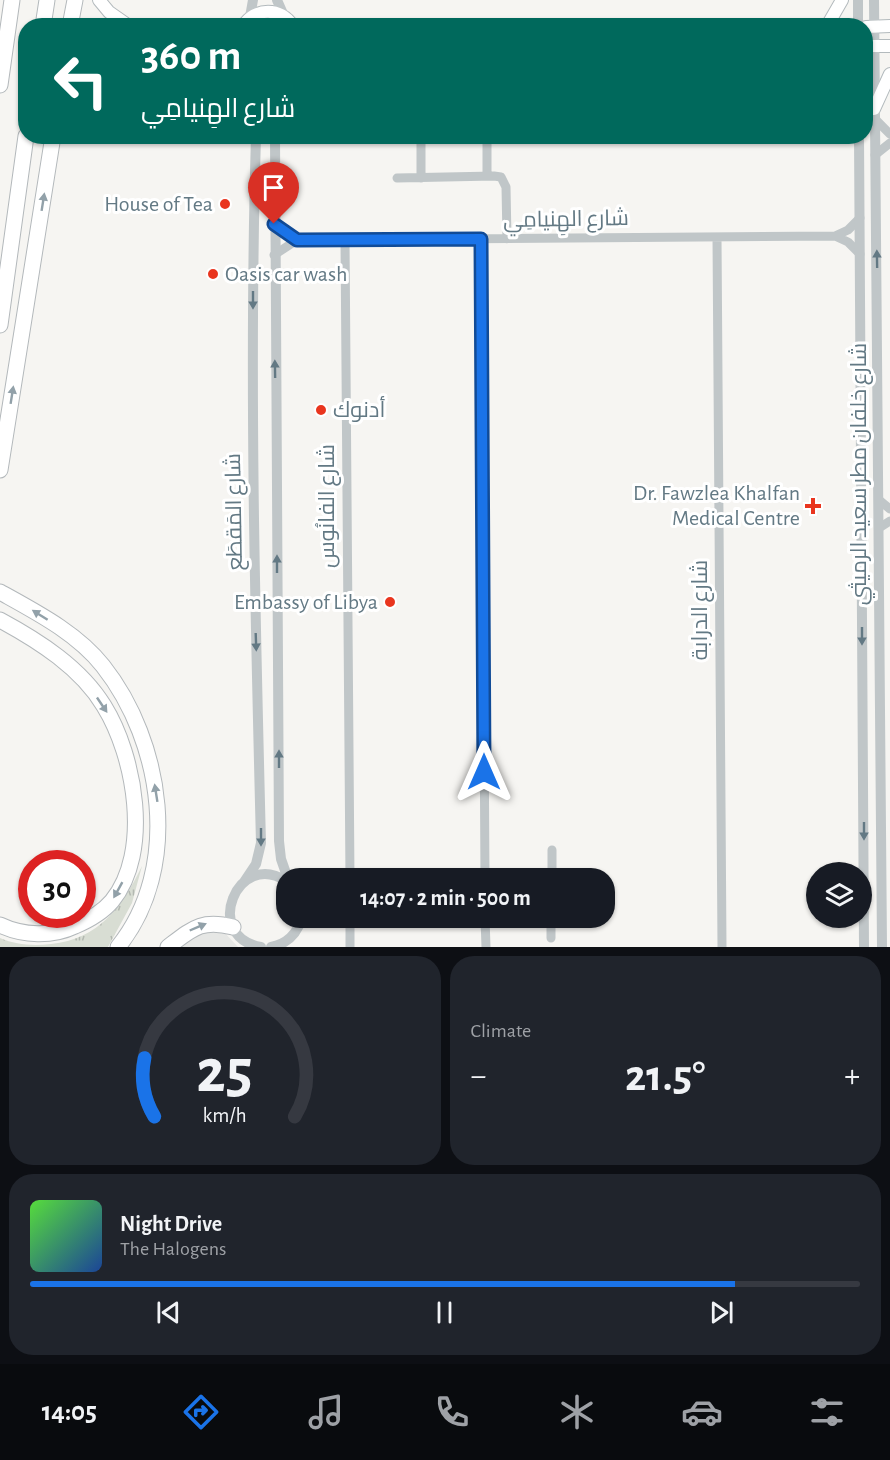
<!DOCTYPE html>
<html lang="en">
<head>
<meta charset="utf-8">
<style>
	body { margin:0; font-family:"Alegreya Sans",Cairo,sans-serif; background:#20242c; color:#f1f3f6; height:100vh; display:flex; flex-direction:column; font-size:22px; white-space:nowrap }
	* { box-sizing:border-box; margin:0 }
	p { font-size:20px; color:#9ea1a6 }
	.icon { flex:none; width:33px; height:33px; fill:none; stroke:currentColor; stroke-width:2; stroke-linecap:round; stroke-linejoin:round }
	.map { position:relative; height:947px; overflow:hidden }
	.drawer { display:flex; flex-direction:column; gap:9px; padding:9px; background:#0d0f14; flex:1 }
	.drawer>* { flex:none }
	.banner { position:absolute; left:18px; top:18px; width:855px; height:126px; border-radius:24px; box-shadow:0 2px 4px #0004; background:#00695c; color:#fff; overflow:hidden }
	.fabs { position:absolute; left:806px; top:862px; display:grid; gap:12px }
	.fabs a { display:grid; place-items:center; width:66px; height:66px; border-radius:50%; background:#171b24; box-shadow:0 2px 4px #0004; font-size:30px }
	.speed { position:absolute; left:18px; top:850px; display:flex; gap:12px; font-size:30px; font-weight:700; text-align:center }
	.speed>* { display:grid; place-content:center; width:78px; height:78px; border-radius:50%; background:#171b24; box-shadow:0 2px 4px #0004; line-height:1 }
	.speed .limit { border:9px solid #d22; background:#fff; color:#111 }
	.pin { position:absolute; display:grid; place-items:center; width:51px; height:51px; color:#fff; margin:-62px -26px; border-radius:50% 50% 50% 0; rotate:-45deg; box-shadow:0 0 6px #0007 }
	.pin .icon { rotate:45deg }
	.me { position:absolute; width:66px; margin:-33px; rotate:0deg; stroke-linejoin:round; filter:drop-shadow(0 0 4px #0008) }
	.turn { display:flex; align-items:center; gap:21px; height:126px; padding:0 24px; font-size:27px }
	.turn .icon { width:78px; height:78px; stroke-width:2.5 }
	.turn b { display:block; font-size:42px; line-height:51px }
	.big { font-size:45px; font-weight:700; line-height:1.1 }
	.drawer .card { flex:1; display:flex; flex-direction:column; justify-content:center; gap:9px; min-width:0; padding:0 21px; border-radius:24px; background:#20242c }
	.drawer .dial { align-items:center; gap:0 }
	.dial svg { height:156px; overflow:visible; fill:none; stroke:#363941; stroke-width:7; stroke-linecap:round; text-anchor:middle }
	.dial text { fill:#f1f3f6; stroke:none }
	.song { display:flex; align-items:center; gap:18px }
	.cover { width:72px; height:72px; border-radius:9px; background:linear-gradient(135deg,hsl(110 70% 55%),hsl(220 70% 35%)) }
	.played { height:6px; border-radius:3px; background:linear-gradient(90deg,#1a73e8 85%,#363941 85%) }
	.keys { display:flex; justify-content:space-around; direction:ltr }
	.heat { display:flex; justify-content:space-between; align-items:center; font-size:33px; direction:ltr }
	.drawer .tiles { flex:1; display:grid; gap:9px; grid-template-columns:1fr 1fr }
	.card:last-child { grid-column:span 2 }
	.trip { position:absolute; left:276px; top:868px; width:339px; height:60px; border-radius:24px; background:#171b24; box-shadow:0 2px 4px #0004; font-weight:700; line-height:60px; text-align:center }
	.tab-bar { display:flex; height:96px; justify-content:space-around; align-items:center; background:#090b0e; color:#9ea1a6 }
	.tab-bar .icon { width:42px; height:42px }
	.tab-bar .current { color:#1a73e8 }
	.tab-bar b { font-size:27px; color:#f1f3f6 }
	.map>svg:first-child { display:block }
	.built { fill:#e6e7e5 }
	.grass { fill:url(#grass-tufts) }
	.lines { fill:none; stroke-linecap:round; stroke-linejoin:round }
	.secondary-casing { stroke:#b3babd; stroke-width:14 }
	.trunk-casing { stroke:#b3b8bb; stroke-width:17 }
	.minor { stroke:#c0c6c8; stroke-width:9 }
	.tertiary { stroke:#c0c6c8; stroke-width:10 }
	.secondary { stroke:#fff; stroke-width:12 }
	.trunk { stroke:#fff; stroke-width:15 }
	.oneway { fill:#92a1a9 }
	.oneway2 { fill:#637984 }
	.route-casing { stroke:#114b97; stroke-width:15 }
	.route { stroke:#1a73e8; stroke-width:10 }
	.poi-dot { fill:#e9351e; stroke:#fff; stroke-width:2 }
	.labels { text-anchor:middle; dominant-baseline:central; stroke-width:6; stroke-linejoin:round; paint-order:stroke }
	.poi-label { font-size:22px; fill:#637984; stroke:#fff; text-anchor:end }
	.street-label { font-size:22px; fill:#637984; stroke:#fff }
</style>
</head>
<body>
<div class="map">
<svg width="890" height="947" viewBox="0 0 890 947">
	<defs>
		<pattern id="grass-tufts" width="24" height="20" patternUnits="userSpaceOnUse" patternTransform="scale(1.5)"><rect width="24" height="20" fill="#d8ddd3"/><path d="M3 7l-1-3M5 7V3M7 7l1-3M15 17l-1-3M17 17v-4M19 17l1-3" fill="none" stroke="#b3b8b1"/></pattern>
	</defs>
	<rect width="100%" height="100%" fill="#f6f5f2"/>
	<path class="built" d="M 202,931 L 223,931 L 238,947 L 181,947 Z"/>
	<path class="grass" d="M 142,866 L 132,903 L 108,947 L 0,947 L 0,938 C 16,945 33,946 51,944 C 99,939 122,907 142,866 Z"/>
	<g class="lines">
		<defs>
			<path id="secondary" d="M 99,0 L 109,12 L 129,26
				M 243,26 C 255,7 281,7 293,26
				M 827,26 L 842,0
				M 866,27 L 890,26
				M 866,46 L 890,46
				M 874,109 L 890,74"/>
			<path id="trunk" d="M 43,26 L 47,0
				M 70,26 L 75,0
				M 0,85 L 12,0
				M 0,325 L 26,136
				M 0,470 L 53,136
				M 0,592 C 36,612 77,633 103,666 C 163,742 182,868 118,947
				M 0,620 C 39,641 81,668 104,706 C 135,756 152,852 112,901 C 102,913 89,920 75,926 C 52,937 23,936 0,925
				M 168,947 C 193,928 202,919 233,927"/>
		</defs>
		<use href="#secondary" class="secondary-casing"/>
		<use href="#trunk" class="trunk-casing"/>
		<path class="minor" d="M 874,118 L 890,134
			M 875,155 L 890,143
			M 487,176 L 487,136
			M 397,178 L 494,176 L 501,177 L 506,187 L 507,239
			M 421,178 L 421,136
			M 274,224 L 297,240
			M 835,236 L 848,242 L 860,254
			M 717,237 L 722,947
			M 481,239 L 485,879
			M 345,240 L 350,879
			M 274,255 L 297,240 L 835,236 L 848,230 L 860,218
			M 879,500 L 890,509
			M 879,528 L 890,521
			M 552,850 L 552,879
			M 350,918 L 350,947
			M 485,918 L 486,947
			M 551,938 L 551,918"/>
		<path class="tertiary" d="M 277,0 L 284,16
			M 858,0 L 858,26
			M 874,0 L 882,947
			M 250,17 L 253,0
			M 275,136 L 279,841 L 281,859 L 288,879
			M 859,136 L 864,947
			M 244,882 L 256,864 L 261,843 C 255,608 249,372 256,136
			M 261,947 C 202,937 237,849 286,881
			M 271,947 C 287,944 297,934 302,918"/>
		<use href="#secondary" class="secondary"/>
		<use href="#trunk" class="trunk"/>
	</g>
	<defs><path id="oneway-solid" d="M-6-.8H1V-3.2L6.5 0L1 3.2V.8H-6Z" transform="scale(1.5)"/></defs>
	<g class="oneway">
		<use href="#oneway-solid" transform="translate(43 202) rotate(-81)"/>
		<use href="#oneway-solid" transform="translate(12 395) rotate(-81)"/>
		<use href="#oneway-solid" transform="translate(40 615) rotate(-148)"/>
		<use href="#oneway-solid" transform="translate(102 705) rotate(56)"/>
		<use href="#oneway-solid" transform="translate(156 793) rotate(-99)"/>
		<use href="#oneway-solid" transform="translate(118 890) rotate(119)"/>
		<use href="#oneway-solid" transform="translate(198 927) rotate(-23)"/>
	</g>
	<g class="oneway2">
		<use href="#oneway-solid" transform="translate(877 259) rotate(-91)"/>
		<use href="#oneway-solid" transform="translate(253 300) rotate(90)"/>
		<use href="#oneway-solid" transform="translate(275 369) rotate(-91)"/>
		<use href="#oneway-solid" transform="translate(277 564) rotate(-90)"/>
		<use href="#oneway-solid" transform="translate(862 636) rotate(90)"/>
		<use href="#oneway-solid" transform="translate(256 642) rotate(88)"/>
		<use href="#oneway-solid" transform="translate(279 759) rotate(-90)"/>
		<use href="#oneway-solid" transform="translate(864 831) rotate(90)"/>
		<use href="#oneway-solid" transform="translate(261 837) rotate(90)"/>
	</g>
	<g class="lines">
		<defs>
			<path id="route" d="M 274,224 L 297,240 L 481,239 L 484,772"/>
		</defs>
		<use href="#route" class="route-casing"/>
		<use href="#route" class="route"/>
	</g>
	<g class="poi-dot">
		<circle cx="225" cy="204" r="6"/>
		<circle cx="213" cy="274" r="6"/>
		<circle cx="321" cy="410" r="6"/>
		<path d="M810 497h6v6h6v6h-6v6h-6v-6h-6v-6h6z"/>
		<circle cx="390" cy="602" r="6"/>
	</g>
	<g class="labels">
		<g class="poi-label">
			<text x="213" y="204">House of Tea</text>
			<text x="225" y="274" text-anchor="start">Oasis car wash</text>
			<text x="333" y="410" text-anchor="start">أدنوك</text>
			<text x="800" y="493">Dr. Fawzlea Khalfan<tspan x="800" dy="25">Medical Centre</tspan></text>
			<text x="378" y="602">Embassy of Libya</text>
		</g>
		<g class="street-label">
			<text transform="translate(566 219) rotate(-1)">شارع الهِنيامِي</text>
			<text transform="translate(859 474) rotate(-90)">شارع خلفان مطر سعيد الرميثي</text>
			<text transform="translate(327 506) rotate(-90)">شارع الفانُوس</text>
			<text transform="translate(234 512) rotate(-91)">شارع المَقطَع</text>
			<text transform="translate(700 610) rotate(-90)">شارع الدرابة</text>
		</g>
	</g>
</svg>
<div class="fabs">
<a><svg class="icon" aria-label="layers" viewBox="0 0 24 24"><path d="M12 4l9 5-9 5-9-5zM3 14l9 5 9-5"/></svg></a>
</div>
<div class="speed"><div class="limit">30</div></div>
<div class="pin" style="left:274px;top:224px;background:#d93025"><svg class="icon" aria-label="arrive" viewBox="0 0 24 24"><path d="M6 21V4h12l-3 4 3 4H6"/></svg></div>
<svg class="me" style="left:484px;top:772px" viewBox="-20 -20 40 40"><path d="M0-17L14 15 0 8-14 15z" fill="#1a73e8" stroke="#fff" stroke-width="4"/></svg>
<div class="trip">14:07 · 2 min · 500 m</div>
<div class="banner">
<div class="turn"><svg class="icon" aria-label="left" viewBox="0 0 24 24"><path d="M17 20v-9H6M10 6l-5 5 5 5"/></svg><div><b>360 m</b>شارع الهِنيامِي</div></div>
</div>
</div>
<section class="drawer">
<div class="tiles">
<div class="card dial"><svg viewBox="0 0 100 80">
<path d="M14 69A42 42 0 1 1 86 69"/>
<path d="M14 69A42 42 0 0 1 9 39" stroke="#1a73e8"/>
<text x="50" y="56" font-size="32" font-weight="700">25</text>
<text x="50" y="72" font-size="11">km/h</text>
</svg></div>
<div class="card"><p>Climate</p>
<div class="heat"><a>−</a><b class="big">21.5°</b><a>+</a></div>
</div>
<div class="card">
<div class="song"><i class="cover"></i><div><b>Night Drive</b><p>The Halogens</p></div></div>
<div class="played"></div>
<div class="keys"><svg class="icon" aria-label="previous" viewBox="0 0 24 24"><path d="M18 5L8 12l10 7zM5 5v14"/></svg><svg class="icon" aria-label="pause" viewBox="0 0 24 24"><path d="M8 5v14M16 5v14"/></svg><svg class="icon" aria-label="next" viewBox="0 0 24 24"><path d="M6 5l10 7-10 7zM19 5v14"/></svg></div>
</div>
</div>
</section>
<nav class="tab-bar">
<b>14:05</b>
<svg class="icon current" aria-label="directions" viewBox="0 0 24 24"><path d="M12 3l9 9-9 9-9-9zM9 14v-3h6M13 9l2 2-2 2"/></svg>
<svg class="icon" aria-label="music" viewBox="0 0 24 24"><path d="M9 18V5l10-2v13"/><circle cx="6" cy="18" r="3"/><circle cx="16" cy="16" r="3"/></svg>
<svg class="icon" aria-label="phone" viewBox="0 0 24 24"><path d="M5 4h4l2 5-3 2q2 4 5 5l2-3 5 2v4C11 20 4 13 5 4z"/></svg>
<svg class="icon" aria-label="climate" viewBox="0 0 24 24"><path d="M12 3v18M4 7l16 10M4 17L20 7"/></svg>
<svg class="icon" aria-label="car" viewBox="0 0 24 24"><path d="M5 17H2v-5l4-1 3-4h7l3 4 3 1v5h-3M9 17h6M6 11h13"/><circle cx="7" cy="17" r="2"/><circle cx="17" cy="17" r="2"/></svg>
<svg class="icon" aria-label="filters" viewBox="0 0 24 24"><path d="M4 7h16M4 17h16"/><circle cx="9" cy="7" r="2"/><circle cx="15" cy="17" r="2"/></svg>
</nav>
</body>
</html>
